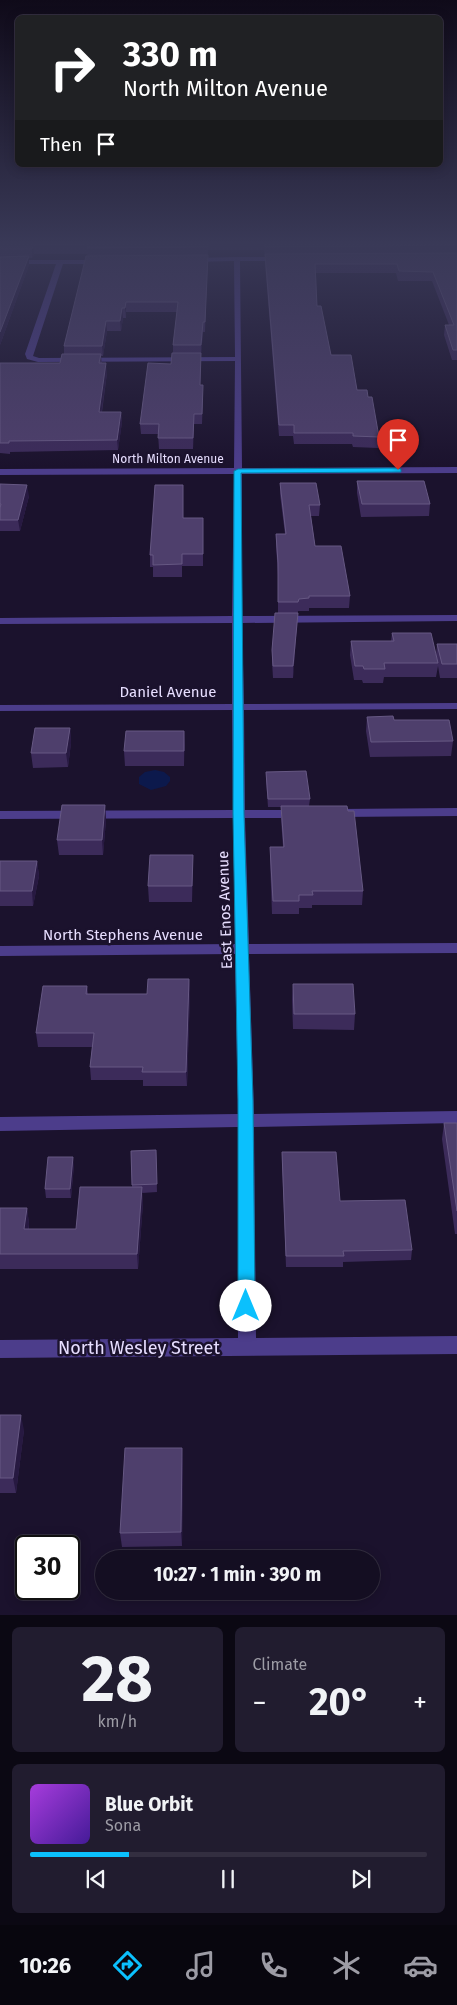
<!DOCTYPE html>
<html lang="en">
<head>
<meta charset="utf-8">
<style>
	body { margin:0; font-family:"Fira Sans",sans-serif; background:#211c2f; color:#f1f3f6; height:100vh; display:flex; flex-direction:column; font-size:19px; white-space:nowrap }
	* { box-sizing:border-box; margin:0 }
	p { font-size:16px; color:#9d9ca5 }
	.icon { flex:none; width:28px; height:28px; fill:none; stroke:currentColor; stroke-width:2; stroke-linecap:round; stroke-linejoin:round }
	.map { position:relative; height:1615px; overflow:hidden }
	.details { display:flex; flex-direction:column; gap:12px; padding:12px; background:#0b0813; flex:1 }
	.details>* { flex:none }
	.banner { position:absolute; left:15px; top:15px; width:428px; height:152px; border-radius:8px; box-shadow:0 2px 12px #0003,0 0 0 1px #332e40; background:#202124; color:#fff; overflow:hidden }
	.speed { position:absolute; left:15px; top:1535px; display:flex; gap:10px; font-size:25px; font-weight:700; text-align:center }
	.speed>* { display:grid; place-content:center; width:65px; height:65px; border-radius:50%; background:#140e22; box-shadow:0 2px 12px #0003,0 0 0 1px #332e40; line-height:1 }
	.speed .limit { border:2px solid #111; border-radius:8px; background:#fff; color:#111 }
	.pin { position:absolute; display:grid; place-items:center; width:42px; height:42px; color:#fff; margin:-51px -21px; border-radius:50% 50% 50% 0; rotate:-45deg; box-shadow:0 0 5px #0007 }
	.pin .icon { rotate:45deg }
	.me { position:absolute; width:55px; margin:-28px; rotate:0deg; stroke-linejoin:round; filter:drop-shadow(0 0 4px #0008) }
	.turn { display:flex; align-items:center; gap:18px; height:105px; padding:0 25px; font-size:22px }
	.turn .icon { width:65px; height:65px; stroke-width:2.5 }
	.turn b { display:block; font-size:35px; line-height:42px }
	.then { display:flex; align-items:center; height:48px; padding:0 25px; background:#0003; gap:10px; font-size:19px }
	.big { font-size:38px; font-weight:700; line-height:1.1 }
	.details .card { flex:1; display:flex; flex-direction:column; justify-content:center; gap:8px; min-width:0; padding:0 18px; border-radius:8px; background:#211c2f }
	.details .dial { align-items:center; gap:0 }
	.dial b { font-size:65px; line-height:1 }
	.song { display:flex; align-items:center; gap:15px }
	.cover { width:60px; height:60px; border-radius:8px; background:linear-gradient(135deg,hsl(280 70% 55%),hsl(260 70% 35%)) }
	.played { height:5px; border-radius:2px; background:linear-gradient(90deg,#0bc0fd 25%,#332e40 25%) }
	.keys { display:flex; justify-content:space-around; direction:ltr }
	.heat { display:flex; justify-content:space-between; align-items:center; font-size:28px; direction:ltr }
	.details .tiles { flex:1; display:grid; gap:12px; grid-template-columns:1fr 1fr }
	.card:last-child { grid-column:span 2 }
	.trip { position:absolute; left:95px; top:1550px; width:285px; height:50px; border-radius:25px; background:#140e22; box-shadow:0 2px 12px #0003,0 0 0 1px #332e40; font-weight:700; line-height:50px; text-align:center }
	.dock { display:flex; height:80px; justify-content:space-around; align-items:center; background:#08060e; color:#9d9ca5 }
	.dock .icon { width:35px; height:35px }
	.dock .active { color:#0bc0fd }
	.dock b { font-size:22px; color:#f1f3f6 }
	.map>svg:first-child { display:block }
	.water { fill:#0c194c }
	.lines { fill:none; stroke-linecap:round; stroke-linejoin:round }
	.minor { fill:#4c3d8b; fill-rule:evenodd }
	.wall { fill:#3c2b5a }
	.shaded-wall { fill:#271941 }
	.building { fill:#4e3f6c; stroke:#665883 }
	.route { fill:#0bc0fd; stroke:#077da4 }
	.labels { text-anchor:middle; dominant-baseline:central; stroke-width:5; stroke-linejoin:round; paint-order:stroke }
	.far-street-label { font-size:12px; fill:#e7deff; stroke:#1b122d }
	.street-label { font-size:15px; fill:#e7deff; stroke:#1b122d }
	.near-street-label { font-size:18px; fill:#e7deff; stroke:#1b122d }
</style>
</head>
<body>
<div class="map">
<svg width="457" height="1615" viewBox="0 0 457 1615">
	<rect width="100%" height="100%" fill="#1b122d"/>
	<path class="water" d="M 155,770 L 164,772 L 170,777 L 170,781 L 166,786 L 151,790 L 139,784 L 139,777 L 145,772 Z"/>
	<g class="lines">
		<path class="minor" d="M 237,257 L 282,257 L 285,259 L 282,261 L 240,261 L 242,468 L 457,467 L 457,473 L 242,474 L 242,616 L 457,615 L 457,621 L 242,623 L 244,704 L 457,703 L 457,709 L 244,710 L 245,810 L 297,810 L 303,814 L 297,818 L 245,818 L 249,944 L 457,943 L 457,953 L 249,954 L 254,1114 L 457,1111 L 457,1123 L 254,1127 L 256,1338 L 457,1336 L 457,1354 L 0,1358 L 0,1340 L 238,1338 L 238,1127 L 0,1131 L 0,1117 L 238,1114 L 235,954 L 0,956 L 0,946 L 235,944 L 233,818 L 0,819 L 0,811 L 233,810 L 232,710 L 0,711 L 0,705 L 232,704 L 232,623 L 0,624 L 0,618 L 232,616 L 234,474 L 0,475 L 0,469 L 234,468 L 235,361 L 38,362 L 27,359 L 25,354 L 56,264 L 0,264 L 0,260 L 100,260 L 103,262 L 100,264 L 63,264 L 33,356 L 39,358 L 235,357 L 234,261 L 192,262 L 189,260 L 192,258 Z
			M 457,808 L 457,816 L 337,817 L 331,813 L 337,809 Z"/>
	</g>
	<path class="wall" d="M 0,241 L 457,241 L 457,360 L 452,360 L 444,335 L 445,325 L 449,325 L 432,281 L 398,281 L 396,273 L 316,273 L 317,306 L 331,355 L 357,390 L 379,437 L 378,448 L 353,447 L 352,444 L 294,444 L 293,436 L 279,436 L 265,264 L 265,256 L 264,250 L 208,250 L 205,332 L 203,332 L 201,355 L 200,385 L 203,395 L 202,424 L 194,424 L 193,449 L 159,449 L 158,434 L 141,434 L 140,424 L 171,364 L 173,353 L 173,345 L 177,312 L 126,312 L 126,318 L 123,318 L 121,331 L 107,331 L 103,356 L 101,356 L 102,363 L 107,373 L 102,412 L 121,412 L 122,422 L 118,450 L 10,452 L 10,454 L 0,453 L 0,363 L 60,363 L 64,354 L 64,346 L 88,256 L 87,254 L 34,254 L 32,258 L 29,258 L 29,265 L 0,345 Z
		M 357,481 L 430,504 L 429,516 L 361,517 L 357,493 Z
		M 280,483 L 320,505 L 319,516 L 311,516 L 315,546 L 350,596 L 349,608 L 309,608 L 309,611 L 298,611 L 293,678 L 273,678 L 272,662 L 272,650 L 278,613 L 278,575 L 276,546 L 276,534 L 285,534 L 280,494 Z
		M 0,484 L 29,496 L 20,531 L 0,531 Z
		M 183,518 L 203,518 L 203,566 L 182,566 L 182,577 L 153,577 L 153,567 L 150,567 L 150,555 Z
		M 392,633 L 436,655 L 437,644 L 457,644 L 457,678 L 440,678 L 438,666 L 436,677 L 384,677 L 383,683 L 363,683 L 362,680 L 354,680 L 350,655 L 351,641 L 391,641 Z
		M 367,717 L 394,720 L 453,741 L 451,756 L 370,757 L 366,731 Z
		M 70,728 L 71,743 L 68,767 L 33,768 L 31,753 Z
		M 184,731 L 184,766 L 125,766 L 124,751 Z
		M 266,772 L 310,799 L 309,806 L 363,891 L 362,905 L 312,905 L 312,908 L 299,908 L 299,914 L 272,914 L 270,860 L 270,847 L 283,847 L 281,819 L 281,807 L 268,807 L 266,780 Z
		M 105,805 L 106,820 L 103,855 L 59,855 L 57,840 Z
		M 193,855 L 192,902 L 149,902 L 148,886 Z
		M 0,861 L 37,861 L 39,876 L 33,906 L 0,906 Z
		M 189,979 L 190,992 L 187,1086 L 143,1086 L 143,1080 L 91,1080 L 90,1067 L 92,1047 L 38,1047 L 36,1033 L 87,986 L 88,994 L 147,994 Z
		M 293,984 L 355,1014 L 354,1030 L 293,1029 L 292,999 Z
		M 444,1123 L 457,1123 L 457,1234 L 455,1234 L 442,1139 Z
		M 156,1150 L 157,1192 L 142,1193 L 143,1203 L 138,1269 L 0,1269 L 0,1208 L 27,1208 L 29,1224 L 29,1229 L 76,1229 L 132,1187 L 131,1151 Z
		M 282,1152 L 340,1201 L 412,1250 L 411,1260 L 343,1262 L 343,1267 L 286,1267 L 282,1162 Z
		M 74,1165 L 71,1198 L 46,1198 L 45,1189 Z
		M 0,1415 L 24,1430 L 16,1493 L 0,1493 Z
		M 183,1462 L 182,1546 L 122,1547 L 120,1533 Z"/>
	<path class="shaded-wall" d="M 33,245 L 34,254 L 32,258 L 32,249 Z
		M 29,256 L 29,265 L 0,345 L 0,332 Z
		M 126,302 L 126,318 L 125,308 Z
		M 122,308 L 123,318 L 121,331 L 120,321 Z
		M 106,321 L 107,331 L 103,356 L 102,346 Z
		M 203,322 L 203,332 L 201,355 L 201,345 Z
		M 106,363 L 107,373 L 100,422 L 99,412 Z
		M 121,412 L 122,422 L 118,450 L 117,440 Z
		M 194,414 L 194,424 L 193,449 L 193,438 Z
		M 27,485 L 29,496 L 20,531 L 18,520 Z
		M 298,613 L 297,624 L 293,678 L 293,666 Z
		M 70,728 L 71,743 L 68,767 L 66,753 Z
		M 184,731 L 185,745 L 184,766 Z
		M 105,805 L 106,820 L 103,855 L 102,840 Z
		M 193,855 L 193,870 L 192,902 L 192,886 Z
		M 37,861 L 39,876 L 33,906 L 32,891 Z
		M 189,979 L 190,992 L 187,1086 L 186,1072 Z
		M 73,1157 L 74,1165 L 71,1198 L 70,1189 Z
		M 142,1187 L 143,1203 L 138,1269 L 137,1254 Z
		M 27,1208 L 29,1224 L 27,1244 L 24,1229 Z
		M 21,1415 L 24,1430 L 16,1493 L 13,1478 Z
		M 182,1448 L 183,1462 L 182,1546 L 181,1532 Z"/>
	<path class="building" d="M 0,241 L 211,241 L 208,241 L 208,247 L 87,248 L 88,244 L 39,245 L 33,245 L 32,249 L 0,249 Z
		M 227,241 L 457,241 L 457,245 L 265,247 L 264,241 Z
		M 457,253 L 457,350 L 453,350 L 445,325 L 454,325 L 433,272 L 399,271 L 397,264 L 315,264 L 317,306 L 321,306 L 331,355 L 351,355 L 357,390 L 367,390 L 368,397 L 372,397 L 379,437 L 353,436 L 353,433 L 294,433 L 294,425 L 279,425 L 265,254 Z
		M 208,255 L 205,322 L 203,322 L 201,345 L 173,345 L 178,302 L 126,302 L 125,308 L 122,308 L 120,321 L 106,321 L 102,346 L 64,346 L 86,256 Z
		M 29,256 L 0,332 L 0,257 Z
		M 172,353 L 201,353 L 200,385 L 203,385 L 202,414 L 194,414 L 193,438 L 158,438 L 159,424 L 140,424 L 148,363 L 171,364 Z
		M 62,354 L 101,354 L 99,363 L 106,363 L 99,412 L 121,412 L 117,440 L 9,441 L 9,443 L 0,443 L 0,363 L 60,363 Z
		M 357,481 L 424,481 L 430,504 L 362,504 Z
		M 280,483 L 316,483 L 320,505 L 309,505 L 315,546 L 341,546 L 350,596 L 309,596 L 309,598 L 299,599 L 298,602 L 278,602 L 278,563 L 276,534 L 286,534 Z
		M 0,484 L 27,485 L 18,520 L 0,520 L 0,508 L 1,504 L 0,504 Z
		M 155,485 L 183,485 L 183,518 L 203,518 L 203,554 L 182,554 L 182,564 L 153,565 L 153,555 L 150,555 Z
		M 275,613 L 298,613 L 293,666 L 273,666 L 272,650 Z
		M 392,633 L 431,633 L 438,663 L 384,663 L 385,669 L 364,669 L 363,666 L 355,666 L 351,641 L 394,641 Z
		M 437,644 L 457,644 L 457,664 L 442,664 Z
		M 393,716 L 394,720 L 449,720 L 453,741 L 371,742 L 367,717 Z
		M 35,728 L 70,728 L 66,753 L 31,753 Z
		M 126,731 L 184,731 L 184,751 L 124,751 Z
		M 306,771 L 310,799 L 268,799 L 266,772 Z
		M 62,805 L 105,805 L 102,840 L 57,840 Z
		M 281,806 L 347,806 L 348,811 L 354,811 L 363,891 L 312,891 L 313,895 L 299,895 L 299,901 L 273,901 L 270,847 L 284,847 Z
		M 150,855 L 193,855 L 192,886 L 148,886 Z
		M 0,861 L 37,861 L 32,891 L 0,891 Z
		M 148,979 L 189,979 L 186,1072 L 142,1072 L 143,1067 L 90,1067 L 94,1033 L 36,1033 L 43,986 L 87,986 L 86,994 L 147,994 Z
		M 293,984 L 353,984 L 355,1014 L 294,1014 Z
		M 444,1123 L 457,1123 L 457,1211 Z
		M 156,1150 L 157,1184 L 132,1185 L 131,1151 Z
		M 282,1152 L 336,1152 L 340,1201 L 405,1200 L 412,1250 L 343,1251 L 344,1256 L 286,1256 Z
		M 48,1157 L 73,1157 L 70,1189 L 45,1189 Z
		M 80,1187 L 142,1187 L 137,1254 L 0,1254 L 0,1208 L 27,1208 L 24,1229 L 76,1229 Z
		M 0,1415 L 21,1415 L 13,1478 L 0,1478 Z
		M 125,1448 L 182,1448 L 181,1532 L 120,1533 Z"/>
	<linearGradient id="sky" x2="0" y2="1"><stop stop-color="#0f0a19"/><stop offset="0.52" stop-color="#393957"/><stop offset="1" stop-color="#393957" stop-opacity="0"/></linearGradient>
	<rect width="457" height="467" fill="url(#sky)"/>
	<path class="route" d="M 398,468 L 401,469 L 401,472 L 241,473 L 244,814 L 253,1100 L 255,1306 L 252,1312 L 246,1314 L 240,1312 L 238,1306 L 238,1100 L 233,814 L 234,471 L 238,469 Z"/>
	<g class="labels">
		<g class="far-street-label">
			<text x="168" y="459">North Milton Avenue</text>
		</g>
		<g class="street-label">
			<text x="168" y="692">Daniel Avenue</text>
			<text transform="translate(225 910) rotate(-92)">East Enos Avenue</text>
			<text x="123" y="935">North Stephens Avenue</text>
		</g>
		<g class="near-street-label">
			<text x="139" y="1348">North Wesley Street</text>
		</g>
	</g>
</svg>
<div class="speed"><div class="limit">30</div></div>
<div class="pin" style="left:398px;top:470px;background:#d93025"><svg class="icon" aria-label="arrive" viewBox="0 0 24 24"><path d="M6 21V4h12l-3 4 3 4H6"/></svg></div>
<svg class="me" style="left:246px;top:1306px" viewBox="-20 -20 40 40"><circle r="19" fill="#fff"/><path d="M0-13L10 11 0 6-10 11z" fill="#0bc0fd"/></svg>
<div class="trip">10:27 · 1 min · 390 m</div>
<div class="banner">
<div class="turn"><svg class="icon" aria-label="right" viewBox="0 0 24 24"><path d="M7 20v-9h11M14 6l5 5-5 5"/></svg><div><b>330 m</b>North Milton Avenue</div></div>
<div class="then">Then<svg class="icon" aria-label="arrive" viewBox="0 0 24 24"><path d="M6 21V4h12l-3 4 3 4H6"/></svg></div>
</div>
</div>
<section class="details">
<div class="tiles">
<div class="card dial"><b>28</b><p>km/h</p></div>
<div class="card"><p>Climate</p>
<div class="heat"><a>−</a><b class="big">20°</b><a>+</a></div>
</div>
<div class="card">
<div class="song"><i class="cover"></i><div><b>Blue Orbit</b><p>Sona</p></div></div>
<div class="played"></div>
<div class="keys"><svg class="icon" aria-label="previous" viewBox="0 0 24 24"><path d="M18 5L8 12l10 7zM5 5v14"/></svg><svg class="icon" aria-label="pause" viewBox="0 0 24 24"><path d="M8 5v14M16 5v14"/></svg><svg class="icon" aria-label="next" viewBox="0 0 24 24"><path d="M6 5l10 7-10 7zM19 5v14"/></svg></div>
</div>
</div>
</section>
<nav class="dock">
<b>10:26</b>
<svg class="icon active" aria-label="directions" viewBox="0 0 24 24"><path d="M12 3l9 9-9 9-9-9zM9 14v-3h6M13 9l2 2-2 2"/></svg>
<svg class="icon" aria-label="music" viewBox="0 0 24 24"><path d="M9 18V5l10-2v13"/><circle cx="6" cy="18" r="3"/><circle cx="16" cy="16" r="3"/></svg>
<svg class="icon" aria-label="phone" viewBox="0 0 24 24"><path d="M5 4h4l2 5-3 2q2 4 5 5l2-3 5 2v4C11 20 4 13 5 4z"/></svg>
<svg class="icon" aria-label="climate" viewBox="0 0 24 24"><path d="M12 3v18M4 7l16 10M4 17L20 7"/></svg>
<svg class="icon" aria-label="car" viewBox="0 0 24 24"><path d="M5 17H2v-5l4-1 3-4h7l3 4 3 1v5h-3M9 17h6M6 11h13"/><circle cx="7" cy="17" r="2"/><circle cx="17" cy="17" r="2"/></svg>
</nav>
</body>
</html>
